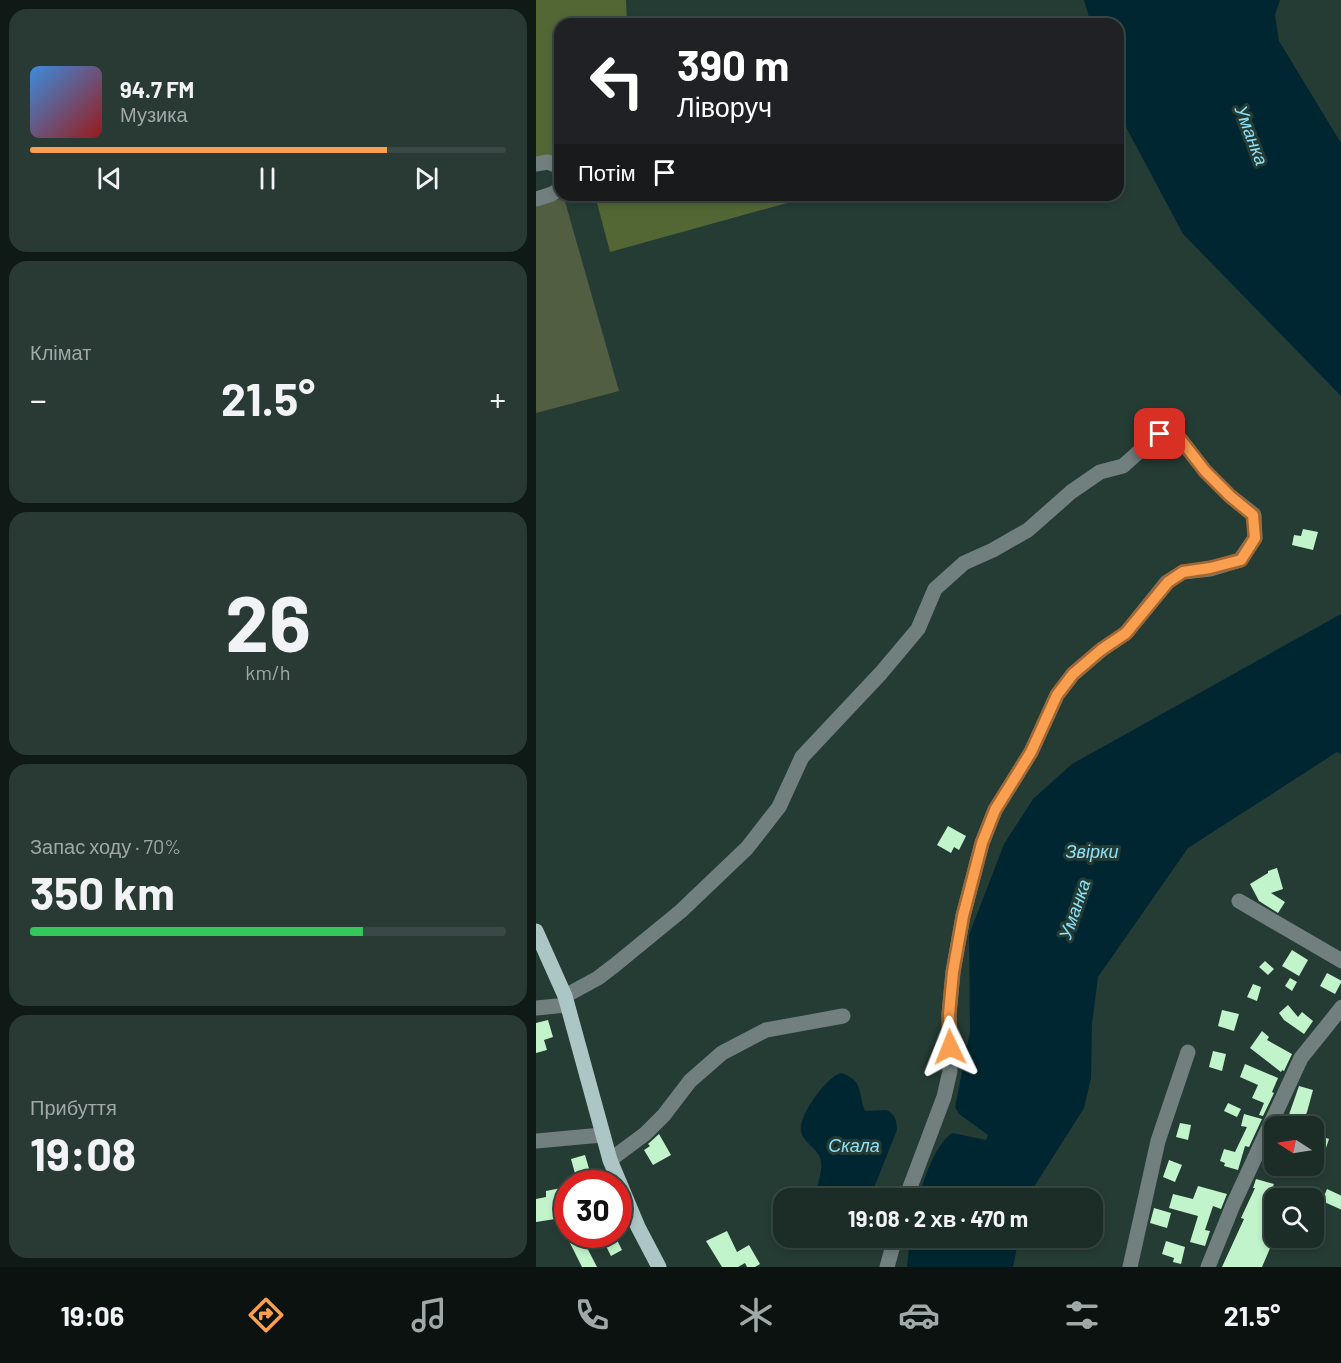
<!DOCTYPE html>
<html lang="uk">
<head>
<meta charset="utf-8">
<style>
	body { margin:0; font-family:Barlow,sans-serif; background:#293934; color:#f1f3f6; height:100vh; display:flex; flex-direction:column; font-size:22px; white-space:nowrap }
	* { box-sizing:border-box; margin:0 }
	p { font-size:20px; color:#a0a8a8 }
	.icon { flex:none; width:33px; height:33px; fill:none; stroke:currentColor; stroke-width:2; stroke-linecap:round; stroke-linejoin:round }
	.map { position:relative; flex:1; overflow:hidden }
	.panel { display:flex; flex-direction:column; gap:9px; padding:9px; background:#0f1916; width:536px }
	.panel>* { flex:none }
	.banner { position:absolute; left:18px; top:18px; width:570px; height:183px; border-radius:18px; box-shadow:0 3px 9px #0003,0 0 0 2px #3a4945; background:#202124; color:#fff; overflow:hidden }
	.needle { width:39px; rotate:282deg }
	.fabs { position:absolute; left:728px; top:1116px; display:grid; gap:12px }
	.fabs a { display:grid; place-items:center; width:60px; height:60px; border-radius:12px; background:#1c2d28; box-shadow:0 3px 9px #0003,0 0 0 2px #3a4945; font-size:30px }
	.speed { position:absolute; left:18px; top:1170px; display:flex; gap:12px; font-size:30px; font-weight:700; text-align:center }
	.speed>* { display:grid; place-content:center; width:78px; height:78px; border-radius:50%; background:#1c2d28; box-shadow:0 3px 9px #0003,0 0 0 2px #3a4945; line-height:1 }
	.speed .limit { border:9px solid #d22; background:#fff; color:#111 }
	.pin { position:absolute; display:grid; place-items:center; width:51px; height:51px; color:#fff; margin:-26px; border-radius:12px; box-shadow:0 3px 9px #0006 }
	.me { position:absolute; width:66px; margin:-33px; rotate:358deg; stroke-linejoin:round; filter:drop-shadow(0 0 4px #0008) }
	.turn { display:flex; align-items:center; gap:21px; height:126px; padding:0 24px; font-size:27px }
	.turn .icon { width:78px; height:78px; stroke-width:2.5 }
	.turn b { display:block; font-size:42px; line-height:51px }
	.then { display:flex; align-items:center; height:57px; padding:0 24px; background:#0003; gap:12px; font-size:22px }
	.big { font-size:45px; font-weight:700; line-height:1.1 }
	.panel .tile { flex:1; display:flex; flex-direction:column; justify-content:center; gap:9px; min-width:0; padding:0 21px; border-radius:18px; background:#293934 }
	.panel .dial { align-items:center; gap:0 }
	.dial b { font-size:78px; line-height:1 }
	.song { display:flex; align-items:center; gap:18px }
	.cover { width:72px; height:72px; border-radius:9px; background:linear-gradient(135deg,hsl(210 70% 55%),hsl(0 70% 35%)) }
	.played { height:6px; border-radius:3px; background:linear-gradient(90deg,#fa9f4f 75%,#3a4945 75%) }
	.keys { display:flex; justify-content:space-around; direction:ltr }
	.heat { display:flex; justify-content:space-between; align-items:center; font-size:33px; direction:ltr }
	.charge { height:9px; border-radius:4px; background:linear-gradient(90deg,#34c759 70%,#3a4945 0) }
	.trip { position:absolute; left:237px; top:1188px; width:330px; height:60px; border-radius:18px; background:#1c2d28; box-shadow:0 3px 9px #0003,0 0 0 2px #3a4945; font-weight:700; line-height:60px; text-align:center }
	.tab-bar { display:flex; height:96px; justify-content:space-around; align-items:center; background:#0b1210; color:#a0a8a8 }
	.tab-bar .icon { width:42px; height:42px }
	.tab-bar .current { color:#fa9f4f }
	.tab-bar b { font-size:27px; color:#f1f3f6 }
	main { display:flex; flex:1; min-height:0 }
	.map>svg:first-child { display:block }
	.green { fill:#525e41 }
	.forest { fill:#536735 }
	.water { fill:#002731 }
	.building { fill:#c1f4ca }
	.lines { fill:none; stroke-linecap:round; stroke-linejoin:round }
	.minor { stroke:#727f7f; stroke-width:15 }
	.major { stroke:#acc6c6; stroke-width:15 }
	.route-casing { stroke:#a26733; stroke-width:15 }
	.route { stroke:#fa9f4f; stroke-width:10 }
	.labels { text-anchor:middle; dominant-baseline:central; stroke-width:6; stroke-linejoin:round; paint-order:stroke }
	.water-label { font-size:18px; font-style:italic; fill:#8fe1f8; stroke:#253c35 }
</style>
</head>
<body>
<main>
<section class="panel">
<div class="tile">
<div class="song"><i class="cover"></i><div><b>94.7 FM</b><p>Музика</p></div></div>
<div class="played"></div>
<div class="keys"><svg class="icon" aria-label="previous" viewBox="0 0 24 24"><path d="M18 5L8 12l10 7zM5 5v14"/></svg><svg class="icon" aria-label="pause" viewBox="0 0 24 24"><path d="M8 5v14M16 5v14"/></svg><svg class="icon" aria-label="next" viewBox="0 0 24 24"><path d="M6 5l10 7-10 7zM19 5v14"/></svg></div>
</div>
<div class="tile"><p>Клімат</p>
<div class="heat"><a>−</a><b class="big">21.5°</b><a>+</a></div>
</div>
<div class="tile dial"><b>26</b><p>km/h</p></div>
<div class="tile"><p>Запас ходу · 70%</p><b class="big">350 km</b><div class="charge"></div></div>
<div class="tile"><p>Прибуття</p><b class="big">19:08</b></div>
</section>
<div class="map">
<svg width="806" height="1267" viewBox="0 0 806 1267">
	<rect width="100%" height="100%" fill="#253c35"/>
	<path class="green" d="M 28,198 L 83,391 L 0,413 L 0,205 Z"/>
	<path class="forest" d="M 0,0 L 90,0 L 91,23 L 112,18 L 156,24 L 24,24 L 24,153 L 0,160 Z
		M 59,195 L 269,195 L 269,198 L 74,252 Z"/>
	<path class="water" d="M 548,0 L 744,0 L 739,15 L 743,41 L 805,143 L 805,396 L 647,234 L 591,129 L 582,103 L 582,24 L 555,24 Z
		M 805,614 L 805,754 L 801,752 L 652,848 L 562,977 L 556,1024 L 555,1078 L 548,1108 L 491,1198 L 383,1198 C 388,1178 399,1145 416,1133 L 450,1140 L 452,1135 L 423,1114 L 419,1107 L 434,1032 L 433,935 L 468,844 L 497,799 L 536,764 Z
		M 305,1073 C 328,1080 322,1094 329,1111 L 350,1110 C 359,1113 361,1121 361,1130 L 334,1198 L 280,1198 C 279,1186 287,1174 285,1162 C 284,1149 268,1144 265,1132 C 261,1117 291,1076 305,1073 Z
		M 374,1238 L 483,1238 L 477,1267 L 371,1267 Z"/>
	<path class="building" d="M 767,529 L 782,532 L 777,550 L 756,545 L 758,535 L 765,536 Z
		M 412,826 L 430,836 L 423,850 L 418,847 L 415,853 L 401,845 Z
		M 741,868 L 747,889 L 735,893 L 749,902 L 742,913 L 723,901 L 714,884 L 732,873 L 732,871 Z
		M 756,950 L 772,960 L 763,976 L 746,966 Z
		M 729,961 L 738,969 L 732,975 L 723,967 Z
		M 791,973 L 806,981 L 799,994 L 784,986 Z
		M 754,978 L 761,982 L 756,991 L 749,986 Z
		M 717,984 L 725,987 L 721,1001 L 711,997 Z
		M 752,1005 L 762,1017 L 766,1012 L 777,1021 L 768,1034 L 748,1020 L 743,1013 Z
		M 686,1010 L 703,1014 L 698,1031 L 682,1026 Z
		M 12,1020 L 17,1037 L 8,1040 L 11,1050 L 0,1053 L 0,1023 Z
		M 726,1031 L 733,1037 L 731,1040 L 756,1054 L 748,1071 L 746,1070 L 745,1072 L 714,1048 Z
		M 677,1051 L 690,1054 L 686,1071 L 673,1067 Z
		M 709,1064 L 742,1078 L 736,1092 L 738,1093 L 727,1116 L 723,1115 L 728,1103 L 716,1098 L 722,1085 L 704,1077 Z
		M 763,1086 L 777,1090 L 771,1112 L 765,1126 L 749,1126 Z
		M 692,1103 L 705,1109 L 701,1117 L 688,1111 Z
		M 708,1114 L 726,1119 L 713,1147 L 709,1146 L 702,1170 L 688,1166 L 689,1163 L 684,1161 L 688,1149 L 699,1152 L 711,1127 L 705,1126 Z
		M 644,1123 L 655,1125 L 652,1140 L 640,1137 Z
		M 777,1133 L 793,1139 L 790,1148 L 777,1144 Z
		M 123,1134 L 135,1155 L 117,1165 L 108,1150 L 114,1146 L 112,1144 Z
		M 49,1155 L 54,1172 L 40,1177 L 35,1159 Z
		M 633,1160 L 646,1165 L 639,1182 L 627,1177 Z
		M 720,1179 L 738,1184 L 737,1186 L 758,1198 L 738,1198 L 738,1238 L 745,1238 L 740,1249 L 735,1246 L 726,1267 L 686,1267 L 708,1219 L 705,1218 L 719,1188 L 717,1188 Z
		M 662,1186 L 691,1194 L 685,1209 L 677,1206 L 669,1230 L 674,1231 L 669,1246 L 654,1242 L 662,1216 L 633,1208 L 637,1194 L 657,1199 Z
		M 25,1188 L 32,1217 L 0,1222 L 0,1199 L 10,1197 L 10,1191 Z
		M 791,1189 L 806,1196 L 806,1210 L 786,1201 Z
		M 618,1208 L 635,1213 L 631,1228 L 614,1223 Z
		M 191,1231 L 201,1252 L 213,1245 L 224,1264 L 219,1267 L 211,1267 L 209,1263 L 202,1267 L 186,1267 L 170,1241 Z
		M 45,1236 L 61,1267 L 46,1267 L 33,1241 Z
		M 79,1236 L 86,1250 L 75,1256 L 68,1242 Z
		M 630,1241 L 649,1247 L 645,1264 L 637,1262 L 638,1258 L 626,1254 Z"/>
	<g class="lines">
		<path class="minor" d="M 0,164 L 12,162 L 24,167
			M 0,199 L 16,194 L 24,189
			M 703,901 L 806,961
			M 29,996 L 62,978 L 79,965 L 145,911 L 211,848 L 243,807 L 266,757 L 345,673 L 382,629 L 399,589 L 428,563 L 457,550 L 492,530 L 535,492 L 564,472 L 587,466 L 624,433 L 645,440 L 669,471 L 694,496 L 718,515 L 719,538 L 704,560 L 674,569 L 647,572 L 631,582 L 590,633 L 565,650 L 537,674 L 521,695 L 495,752 L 459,810 L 446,843 L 427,916 L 417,972 L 413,1014 L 414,1071 L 408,1097 L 370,1198
			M 0,1008 L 31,1005
			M 0,1141 L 66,1135
			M 74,1160 L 109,1134 L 128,1115 L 154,1081 L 186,1053 L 230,1030 L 307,1016
			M 351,1267 L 359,1238
			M 594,1267 L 622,1141 L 652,1052
			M 672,1267 L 697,1205 L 765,1058 L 806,1007"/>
		<path class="major" d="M 0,931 L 29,996 L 74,1160 L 102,1227 L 123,1267"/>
	</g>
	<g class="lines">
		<defs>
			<path id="route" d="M 414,1047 L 413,1014 L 417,972 L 427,916 L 446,843 L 459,810 L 495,752 L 521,695 L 537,674 L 565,650 L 590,633 L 632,582 L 647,572 L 674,568 L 705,560 L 719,538 L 717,515 L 694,496 L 669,471 L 645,440 L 624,434"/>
		</defs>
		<use href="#route" class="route-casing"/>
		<use href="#route" class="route"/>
	</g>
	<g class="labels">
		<g class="water-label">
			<text transform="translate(716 135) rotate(69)">Уманка</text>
			<text x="556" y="851">Звірки</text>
			<text transform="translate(538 909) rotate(-71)">Уманка</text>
			<text x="318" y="1145">Скала</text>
		</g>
	</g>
</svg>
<div class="fabs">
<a><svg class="needle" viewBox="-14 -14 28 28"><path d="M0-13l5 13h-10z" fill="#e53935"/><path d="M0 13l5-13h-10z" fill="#a0a8a8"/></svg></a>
<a><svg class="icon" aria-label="search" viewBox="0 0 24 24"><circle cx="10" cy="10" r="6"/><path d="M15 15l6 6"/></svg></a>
</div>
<div class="speed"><div class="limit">30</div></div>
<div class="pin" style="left:624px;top:434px;background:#d93025"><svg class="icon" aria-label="arrive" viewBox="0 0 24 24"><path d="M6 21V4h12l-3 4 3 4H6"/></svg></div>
<svg class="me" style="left:414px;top:1047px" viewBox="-20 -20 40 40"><path d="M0-17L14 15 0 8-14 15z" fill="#fa9f4f" stroke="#fff" stroke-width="4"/></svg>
<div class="trip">19:08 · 2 хв · 470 m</div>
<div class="banner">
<div class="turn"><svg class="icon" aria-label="left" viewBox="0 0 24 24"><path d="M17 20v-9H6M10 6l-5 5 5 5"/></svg><div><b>390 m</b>Ліворуч</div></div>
<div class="then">Потім<svg class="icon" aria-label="arrive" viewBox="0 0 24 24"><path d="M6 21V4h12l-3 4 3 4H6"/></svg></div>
</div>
</div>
</main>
<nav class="tab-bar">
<b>19:06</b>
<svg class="icon current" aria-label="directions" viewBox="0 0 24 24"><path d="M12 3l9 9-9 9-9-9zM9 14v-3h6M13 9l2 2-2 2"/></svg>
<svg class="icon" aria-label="music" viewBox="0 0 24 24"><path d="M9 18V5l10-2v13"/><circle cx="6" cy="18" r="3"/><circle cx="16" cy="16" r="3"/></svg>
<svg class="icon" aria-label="phone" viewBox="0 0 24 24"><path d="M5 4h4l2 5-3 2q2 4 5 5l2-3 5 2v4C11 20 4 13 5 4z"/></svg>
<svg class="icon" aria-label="climate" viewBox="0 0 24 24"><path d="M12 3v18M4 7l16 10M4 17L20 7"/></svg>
<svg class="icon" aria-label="car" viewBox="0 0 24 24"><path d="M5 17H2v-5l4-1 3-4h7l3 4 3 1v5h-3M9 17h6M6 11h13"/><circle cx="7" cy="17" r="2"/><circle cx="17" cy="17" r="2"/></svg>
<svg class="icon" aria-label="filters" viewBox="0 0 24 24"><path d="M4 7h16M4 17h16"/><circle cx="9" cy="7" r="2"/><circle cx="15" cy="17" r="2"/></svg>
<b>21.5°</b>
</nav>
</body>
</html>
